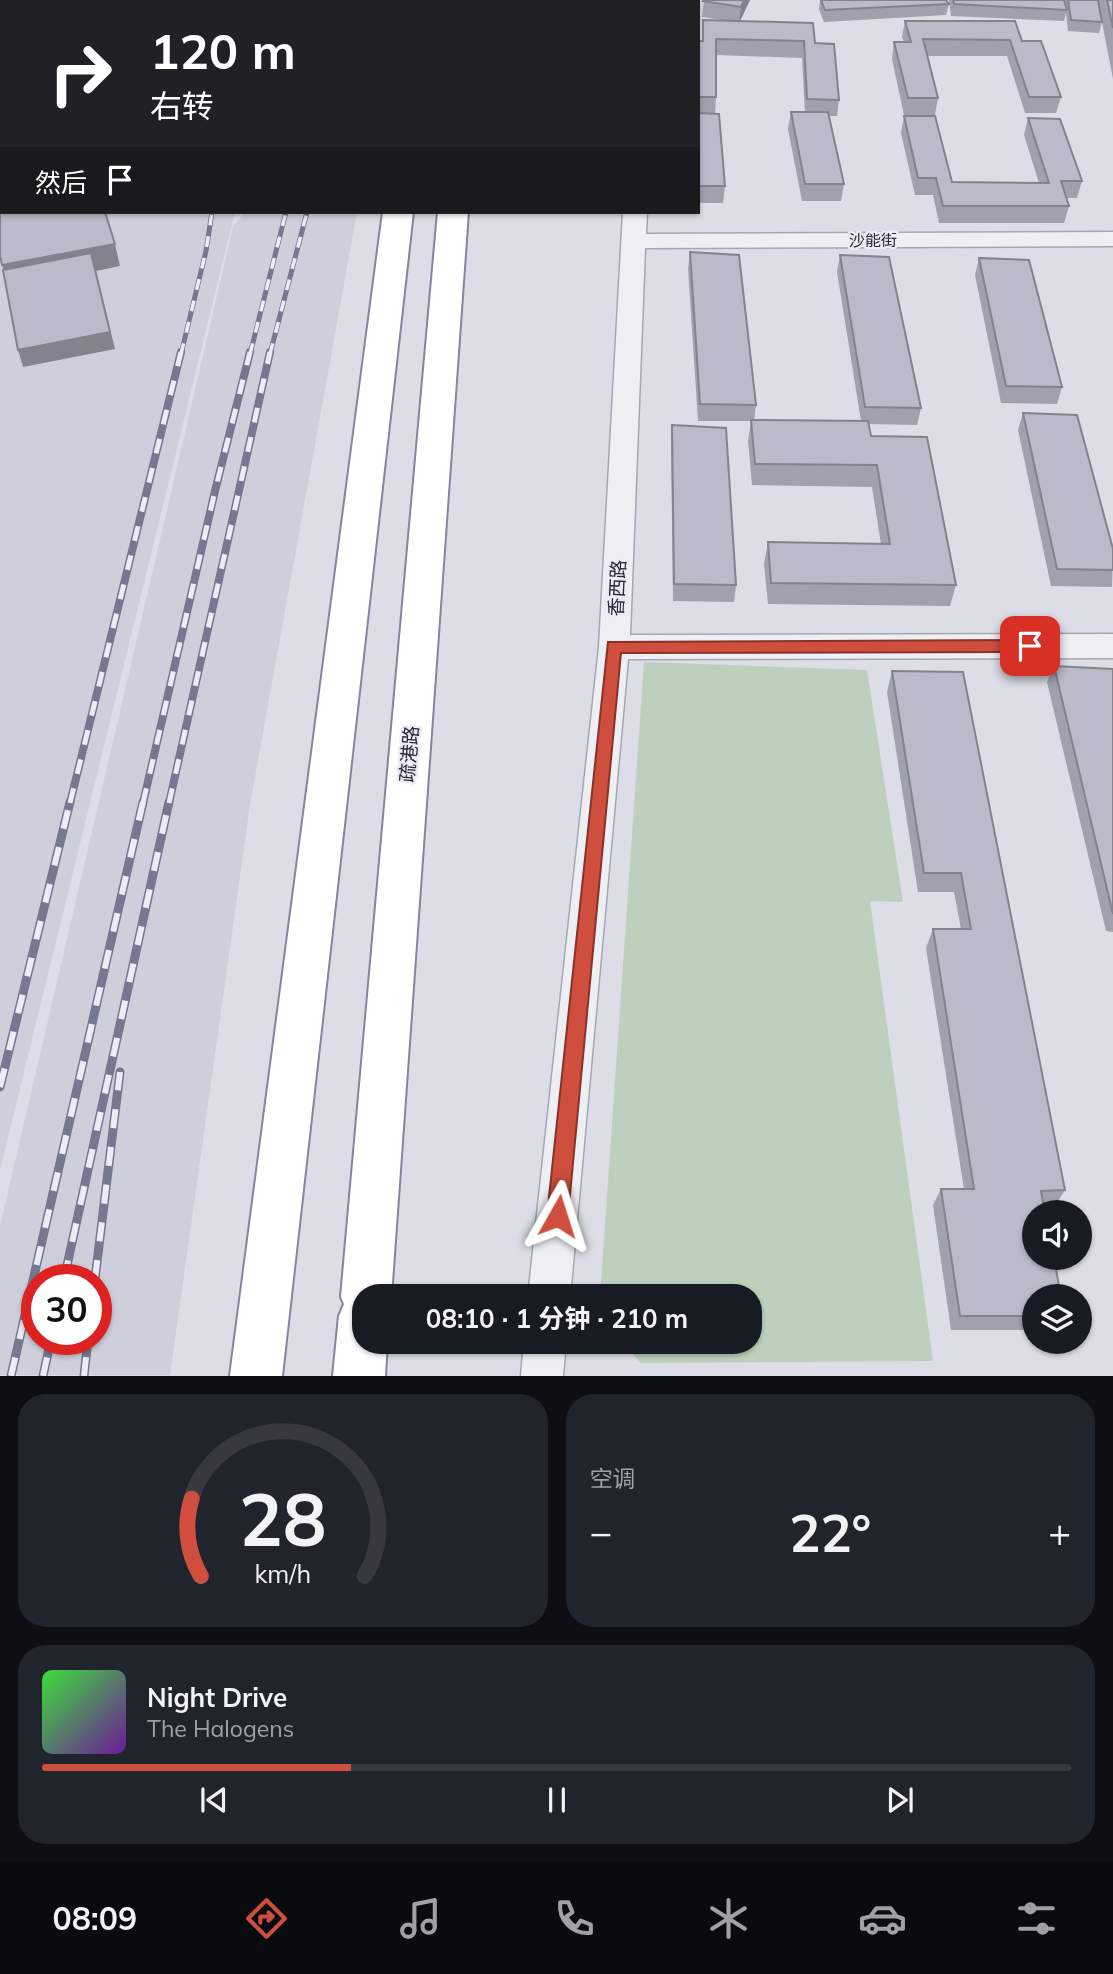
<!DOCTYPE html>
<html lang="zh">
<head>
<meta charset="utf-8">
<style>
	body { margin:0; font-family:Mulish,"Noto Sans SC",sans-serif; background:#20242c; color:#f1f3f6; height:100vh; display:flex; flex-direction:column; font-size:26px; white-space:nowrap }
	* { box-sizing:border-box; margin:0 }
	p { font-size:23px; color:#9ea1a6 }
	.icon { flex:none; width:38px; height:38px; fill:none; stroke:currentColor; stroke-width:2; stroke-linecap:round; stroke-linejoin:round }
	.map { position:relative; height:1376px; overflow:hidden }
	.sheet { display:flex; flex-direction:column; gap:18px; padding:18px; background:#0d0f14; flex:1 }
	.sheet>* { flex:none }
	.hud { position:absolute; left:0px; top:0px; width:700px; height:214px; box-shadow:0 2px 5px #0004; background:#202124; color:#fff; overflow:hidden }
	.tools { position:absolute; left:1022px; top:1200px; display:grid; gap:14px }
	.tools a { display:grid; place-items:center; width:70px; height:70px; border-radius:50%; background:#171b24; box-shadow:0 2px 5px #0004; font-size:35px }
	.speed { position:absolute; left:21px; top:1264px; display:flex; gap:14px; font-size:35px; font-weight:700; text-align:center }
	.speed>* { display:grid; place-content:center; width:91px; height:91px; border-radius:50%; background:#171b24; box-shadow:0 2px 5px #0004; line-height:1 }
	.speed .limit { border:10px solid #d22; background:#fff; color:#111 }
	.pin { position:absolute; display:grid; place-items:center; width:60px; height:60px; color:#fff; margin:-30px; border-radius:14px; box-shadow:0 4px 10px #0006 }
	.me { position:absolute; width:77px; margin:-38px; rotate:6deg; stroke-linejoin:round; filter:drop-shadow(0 0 5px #0008) }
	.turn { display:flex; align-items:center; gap:24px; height:147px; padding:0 35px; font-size:32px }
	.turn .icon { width:91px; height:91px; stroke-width:2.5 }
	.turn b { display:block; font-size:49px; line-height:60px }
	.then { display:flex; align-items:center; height:66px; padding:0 35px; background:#0003; gap:14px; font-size:26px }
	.big { font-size:52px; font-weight:700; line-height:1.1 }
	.sheet .tile { flex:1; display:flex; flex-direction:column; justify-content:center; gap:10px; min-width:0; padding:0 24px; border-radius:28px; background:#20242c }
	.sheet .dial { align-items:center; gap:0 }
	.dial svg { height:182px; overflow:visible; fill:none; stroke:#363941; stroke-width:7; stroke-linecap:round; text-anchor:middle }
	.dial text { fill:#f1f3f6; stroke:none }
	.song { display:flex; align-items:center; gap:21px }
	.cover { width:84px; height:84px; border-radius:10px; background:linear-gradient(135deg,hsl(120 70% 55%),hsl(280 70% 35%)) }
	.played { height:7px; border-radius:4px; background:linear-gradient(90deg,#cf4e3e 30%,#363941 30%) }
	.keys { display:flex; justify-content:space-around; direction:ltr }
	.heat { display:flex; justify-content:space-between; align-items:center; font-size:38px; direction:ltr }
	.sheet .tiles { flex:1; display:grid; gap:18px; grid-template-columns:1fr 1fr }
	.tile:last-child { grid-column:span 2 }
	.trip { position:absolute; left:352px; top:1284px; width:410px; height:70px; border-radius:28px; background:#171b24; box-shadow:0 2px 5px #0004; font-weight:700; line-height:70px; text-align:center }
	.tab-bar { display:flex; height:112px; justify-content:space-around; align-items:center; background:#090b0e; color:#9ea1a6 }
	.tab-bar .icon { width:49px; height:49px }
	.tab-bar .active { color:#cf4e3e }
	.tab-bar b { font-size:32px; color:#f1f3f6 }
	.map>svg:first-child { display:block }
	.built { fill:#cecfdb; fill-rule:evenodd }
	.green { fill:#bdd0bd }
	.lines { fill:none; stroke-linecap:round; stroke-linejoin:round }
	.street-casing { stroke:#a5a7b3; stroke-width:3 }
	.highway-casing { stroke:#83879d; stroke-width:4 }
	.street { fill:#eeeff5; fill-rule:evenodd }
	.highway { fill:#fff; fill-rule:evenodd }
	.rail-far2-casing { stroke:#757890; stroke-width:5 }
	.rail-far1-casing { stroke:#757890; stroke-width:8 }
	.rail-casing { stroke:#757890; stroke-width:9 }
	.rail-far2 { stroke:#ebecf4; stroke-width:3.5; stroke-dasharray:11; stroke-linecap:butt }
	.rail-far1 { stroke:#ebecf4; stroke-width:5; stroke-dasharray:15; stroke-linecap:butt }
	.rail { stroke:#ebecf4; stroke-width:6; stroke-dasharray:19; stroke-linecap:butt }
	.wall { fill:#9fa1ad }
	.shaded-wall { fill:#82838d }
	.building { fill:#b9bbc9; stroke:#82838d; stroke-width:2 }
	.route { fill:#cf4e3e; stroke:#873328; stroke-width:2 }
	.labels { text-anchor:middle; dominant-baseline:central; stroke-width:5; stroke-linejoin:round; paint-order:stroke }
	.far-street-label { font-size:16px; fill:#26283d; stroke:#ebecf4 }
	.street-label { font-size:19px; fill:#26283d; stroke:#ebecf4 }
</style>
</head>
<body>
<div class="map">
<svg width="1113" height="1376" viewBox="0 0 1113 1376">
	<rect width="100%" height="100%" fill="#dcdde6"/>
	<path class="built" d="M 0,0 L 271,2 L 2,2 L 2,212 L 235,212 L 0,1170 Z
		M 245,212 L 357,212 L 250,805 L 170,1375 L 0,1375 L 0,1226 L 233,227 ZM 96,1279 L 96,1339 L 37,1339 L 37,1279 Z"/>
	<path class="green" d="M 644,662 L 867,670 L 903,902 L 870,901 L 933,1361 L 641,1363 L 621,1342 L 749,1342 L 749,1297 L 600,1297 Z"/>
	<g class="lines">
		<defs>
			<path id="street" d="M 666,0 L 686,0 L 665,2 Z
				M 623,212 L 647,212 L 646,234 L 1113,232 L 1113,246 L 645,248 L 630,635 L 1113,634 L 1113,658 L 628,659 L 570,1297 L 528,1297 L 599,647 Z
				M 524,1342 L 566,1342 L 563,1376 L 521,1376 Z"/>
			<path id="highway" d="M 451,0 L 477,0 L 451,2 Z
				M 502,0 L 528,0 L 528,2 L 502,2 Z
				M 383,212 L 413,212 L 282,1376 L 230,1376 Z
				M 438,212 L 468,212 L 391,1297 L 364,1297 L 364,1342 L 387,1342 L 385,1376 L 333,1376 L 339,1316 L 344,1304 L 341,1297 Z"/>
		</defs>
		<use href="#street" class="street-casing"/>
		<use href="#highway" class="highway-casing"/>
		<use href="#street" class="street"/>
		<use href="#highway" class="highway"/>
		<defs>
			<path id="rail-far2" d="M 181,354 L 206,251 L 212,212
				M 250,354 L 286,212
				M 270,354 L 307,212"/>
			<path id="rail-far1" d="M 70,803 L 181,352
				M 143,803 L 215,491 L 250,352
				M 169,803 L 270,352"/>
			<path id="rail" d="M 0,1087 L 70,802
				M 64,1279 L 169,802
				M 95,1279 L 120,1072
				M 11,1376 L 143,802
				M 43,1376 L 51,1339
				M 84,1376 L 88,1339"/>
		</defs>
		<use href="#rail-far2" class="rail-far2-casing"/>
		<use href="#rail-far1" class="rail-far1-casing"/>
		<use href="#rail" class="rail-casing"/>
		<use href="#rail-far2" class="rail-far2"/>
		<use href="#rail-far1" class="rail-far1"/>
		<use href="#rail" class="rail"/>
	</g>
	<path class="wall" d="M 704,0 L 750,0 L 740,21 L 815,43 L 839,100 L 837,116 L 829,116 L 844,184 L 841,201 L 802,201 L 788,129 L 791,112 L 805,112 L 802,58 L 716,55 L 716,97 L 715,114 L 725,186 L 723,203 L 698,203 L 698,41 L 702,41 L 703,20 L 721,20 L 702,17 Z
		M 820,0 L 946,0 L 949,4 L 946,15 L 824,22 L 819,9 Z
		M 949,0 L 1113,0 L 1113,79 L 1102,22 L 1099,33 L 1068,31 L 1066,13 L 1064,21 L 951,16 Z
		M 905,21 L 1022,41 L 1061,97 L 1056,113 L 1025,113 L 1007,56 L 928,56 L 938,98 L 935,115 L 904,115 L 892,59 L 894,42 L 904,42 L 902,37 Z
		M 904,116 L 952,182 L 1039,183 L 1024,135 L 1028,118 L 1082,181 L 1077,198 L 1066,198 L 1069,206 L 1064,223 L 939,223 L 933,195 L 915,195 L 901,133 Z
		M 690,252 L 756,405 L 754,420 L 861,421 L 837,272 L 840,255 L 921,408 L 917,425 L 868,424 L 871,436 L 956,585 L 950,606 L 768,604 L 764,564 L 768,542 L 881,544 L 872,487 L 752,485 L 748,441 L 751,421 L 698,421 L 688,269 Z
		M 979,258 L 1062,387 L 1057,404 L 1001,403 L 975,275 Z
		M 1023,413 L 1113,549 L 1112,587 L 1051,586 L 1018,430 Z
		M 672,425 L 736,585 L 734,602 L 673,601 L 671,442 Z
		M 1054,666 L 1113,669 L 1113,932 L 1106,931 L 1047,682 Z
		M 892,671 L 963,672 L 1065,1190 L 1055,1206 L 1044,1206 L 1034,1297 L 1034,1330 L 951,1330 L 933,1205 L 941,1189 L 964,1189 L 926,948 L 933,929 L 961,929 L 954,892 L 918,892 L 887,692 Z"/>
	<path class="shaded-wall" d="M 744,0 L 750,0 L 739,23 L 741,7 Z
		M 115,244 L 120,266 L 96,271 L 115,349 L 23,367 L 18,350 L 9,287 L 2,265 Z"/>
	<path class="building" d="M 0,0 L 142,0 L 143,2 L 2,2 L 2,212 L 105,212 L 115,244 L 2,265 L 0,256 Z
		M 704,0 L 744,0 L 741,7 L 703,1 Z
		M 821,0 L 946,0 L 949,4 L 825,10 Z
		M 953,0 L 1064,0 L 1067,10 L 954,4 Z
		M 1068,0 L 1098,0 L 1102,22 L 1071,20 Z
		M 1107,0 L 1113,0 L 1113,28 Z
		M 703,20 L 813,23 L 815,43 L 834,44 L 839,100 L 807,99 L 804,41 L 716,39 L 716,97 L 698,97 L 698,41 L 703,41 Z
		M 905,21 L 1015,21 L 1022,41 L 1041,41 L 1061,97 L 1029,97 L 1010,40 L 923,39 L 938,98 L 908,98 L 894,42 L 911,42 Z
		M 791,112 L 828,112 L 844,184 L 805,184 Z
		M 698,113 L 719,114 L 725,186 L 698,186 Z
		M 904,116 L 935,116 L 952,182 L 1049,183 L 1028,118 L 1060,119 L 1082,181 L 1061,181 L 1069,206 L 943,206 L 936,178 L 918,178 Z
		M 690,252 L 739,255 L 756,405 L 700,404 Z
		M 91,253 L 110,332 L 18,350 L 3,270 Z
		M 840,255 L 889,257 L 921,408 L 865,407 Z
		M 979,258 L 1029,260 L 1062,387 L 1006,386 Z
		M 1023,413 L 1077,415 L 1113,549 L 1113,570 L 1057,569 Z
		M 751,420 L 868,421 L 871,436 L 927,437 L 956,585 L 771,583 L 768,542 L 890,544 L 877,465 L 755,464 Z
		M 672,425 L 726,428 L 736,585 L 674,584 Z
		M 1054,666 L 1113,669 L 1113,914 Z
		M 892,671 L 963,672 L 1065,1190 L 1041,1191 L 1045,1213 L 1034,1213 L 1034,1258 L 1054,1258 L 1061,1297 L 1034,1297 L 1034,1316 L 960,1316 L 941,1189 L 974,1189 L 933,929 L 971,929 L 961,873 L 924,873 Z"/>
	<path class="route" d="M 1030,640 L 1038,646 L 1030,652 L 621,653 L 568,1216 L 565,1223 L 558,1225 L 550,1223 L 547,1216 L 608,642 Z"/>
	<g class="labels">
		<g class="far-street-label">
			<text x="873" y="240">沙能街</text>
		</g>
		<g class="street-label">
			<text transform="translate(617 588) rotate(-87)">香西路</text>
			<text transform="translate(409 754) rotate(-85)">疏港路</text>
		</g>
	</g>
</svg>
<div class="tools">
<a><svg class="icon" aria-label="sound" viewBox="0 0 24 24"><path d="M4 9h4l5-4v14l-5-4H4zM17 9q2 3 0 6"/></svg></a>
<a><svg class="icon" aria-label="layers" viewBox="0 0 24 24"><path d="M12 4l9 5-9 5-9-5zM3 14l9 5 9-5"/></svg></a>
</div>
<div class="speed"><div class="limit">30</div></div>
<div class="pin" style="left:1030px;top:646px;background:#d93025"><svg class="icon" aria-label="arrive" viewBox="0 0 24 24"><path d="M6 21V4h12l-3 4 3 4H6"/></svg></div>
<svg class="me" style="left:558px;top:1216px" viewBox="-20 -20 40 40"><path d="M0-17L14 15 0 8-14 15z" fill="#cf4e3e" stroke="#fff" stroke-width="4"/></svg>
<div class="trip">08:10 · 1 分钟 · 210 m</div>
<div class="hud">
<div class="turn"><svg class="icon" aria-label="right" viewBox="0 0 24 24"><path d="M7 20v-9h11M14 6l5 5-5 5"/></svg><div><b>120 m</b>右转</div></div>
<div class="then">然后<svg class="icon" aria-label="arrive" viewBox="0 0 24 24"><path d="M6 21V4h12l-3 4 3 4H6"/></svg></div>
</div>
</div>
<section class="sheet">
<div class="tiles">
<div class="tile dial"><svg viewBox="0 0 100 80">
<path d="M14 69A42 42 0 1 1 86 69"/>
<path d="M14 69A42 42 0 0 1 10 35" stroke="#cf4e3e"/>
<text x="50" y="56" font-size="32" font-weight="700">28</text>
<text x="50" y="72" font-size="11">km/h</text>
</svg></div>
<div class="tile"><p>空调</p>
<div class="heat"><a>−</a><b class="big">22°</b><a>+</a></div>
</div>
<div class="tile">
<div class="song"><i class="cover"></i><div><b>Night Drive</b><p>The Halogens</p></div></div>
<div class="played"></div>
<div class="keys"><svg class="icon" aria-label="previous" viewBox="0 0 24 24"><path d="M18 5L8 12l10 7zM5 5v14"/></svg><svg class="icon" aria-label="pause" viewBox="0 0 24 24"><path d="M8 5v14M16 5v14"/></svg><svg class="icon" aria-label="next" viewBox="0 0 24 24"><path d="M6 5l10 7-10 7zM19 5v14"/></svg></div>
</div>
</div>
</section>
<nav class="tab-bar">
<b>08:09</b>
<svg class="icon active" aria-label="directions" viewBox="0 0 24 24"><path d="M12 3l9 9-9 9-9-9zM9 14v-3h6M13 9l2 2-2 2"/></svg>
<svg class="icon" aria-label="music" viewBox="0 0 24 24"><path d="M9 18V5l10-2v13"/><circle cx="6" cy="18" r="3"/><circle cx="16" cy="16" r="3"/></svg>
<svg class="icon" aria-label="phone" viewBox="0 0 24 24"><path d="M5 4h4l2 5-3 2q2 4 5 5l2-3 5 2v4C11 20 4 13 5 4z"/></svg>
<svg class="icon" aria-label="climate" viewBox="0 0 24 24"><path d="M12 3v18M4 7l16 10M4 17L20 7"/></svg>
<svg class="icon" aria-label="car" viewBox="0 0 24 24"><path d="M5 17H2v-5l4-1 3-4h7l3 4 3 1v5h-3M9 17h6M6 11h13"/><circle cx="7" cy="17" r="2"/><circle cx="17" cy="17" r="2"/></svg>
<svg class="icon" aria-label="filters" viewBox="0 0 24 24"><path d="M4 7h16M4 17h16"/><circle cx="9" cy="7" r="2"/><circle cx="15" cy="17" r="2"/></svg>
</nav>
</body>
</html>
